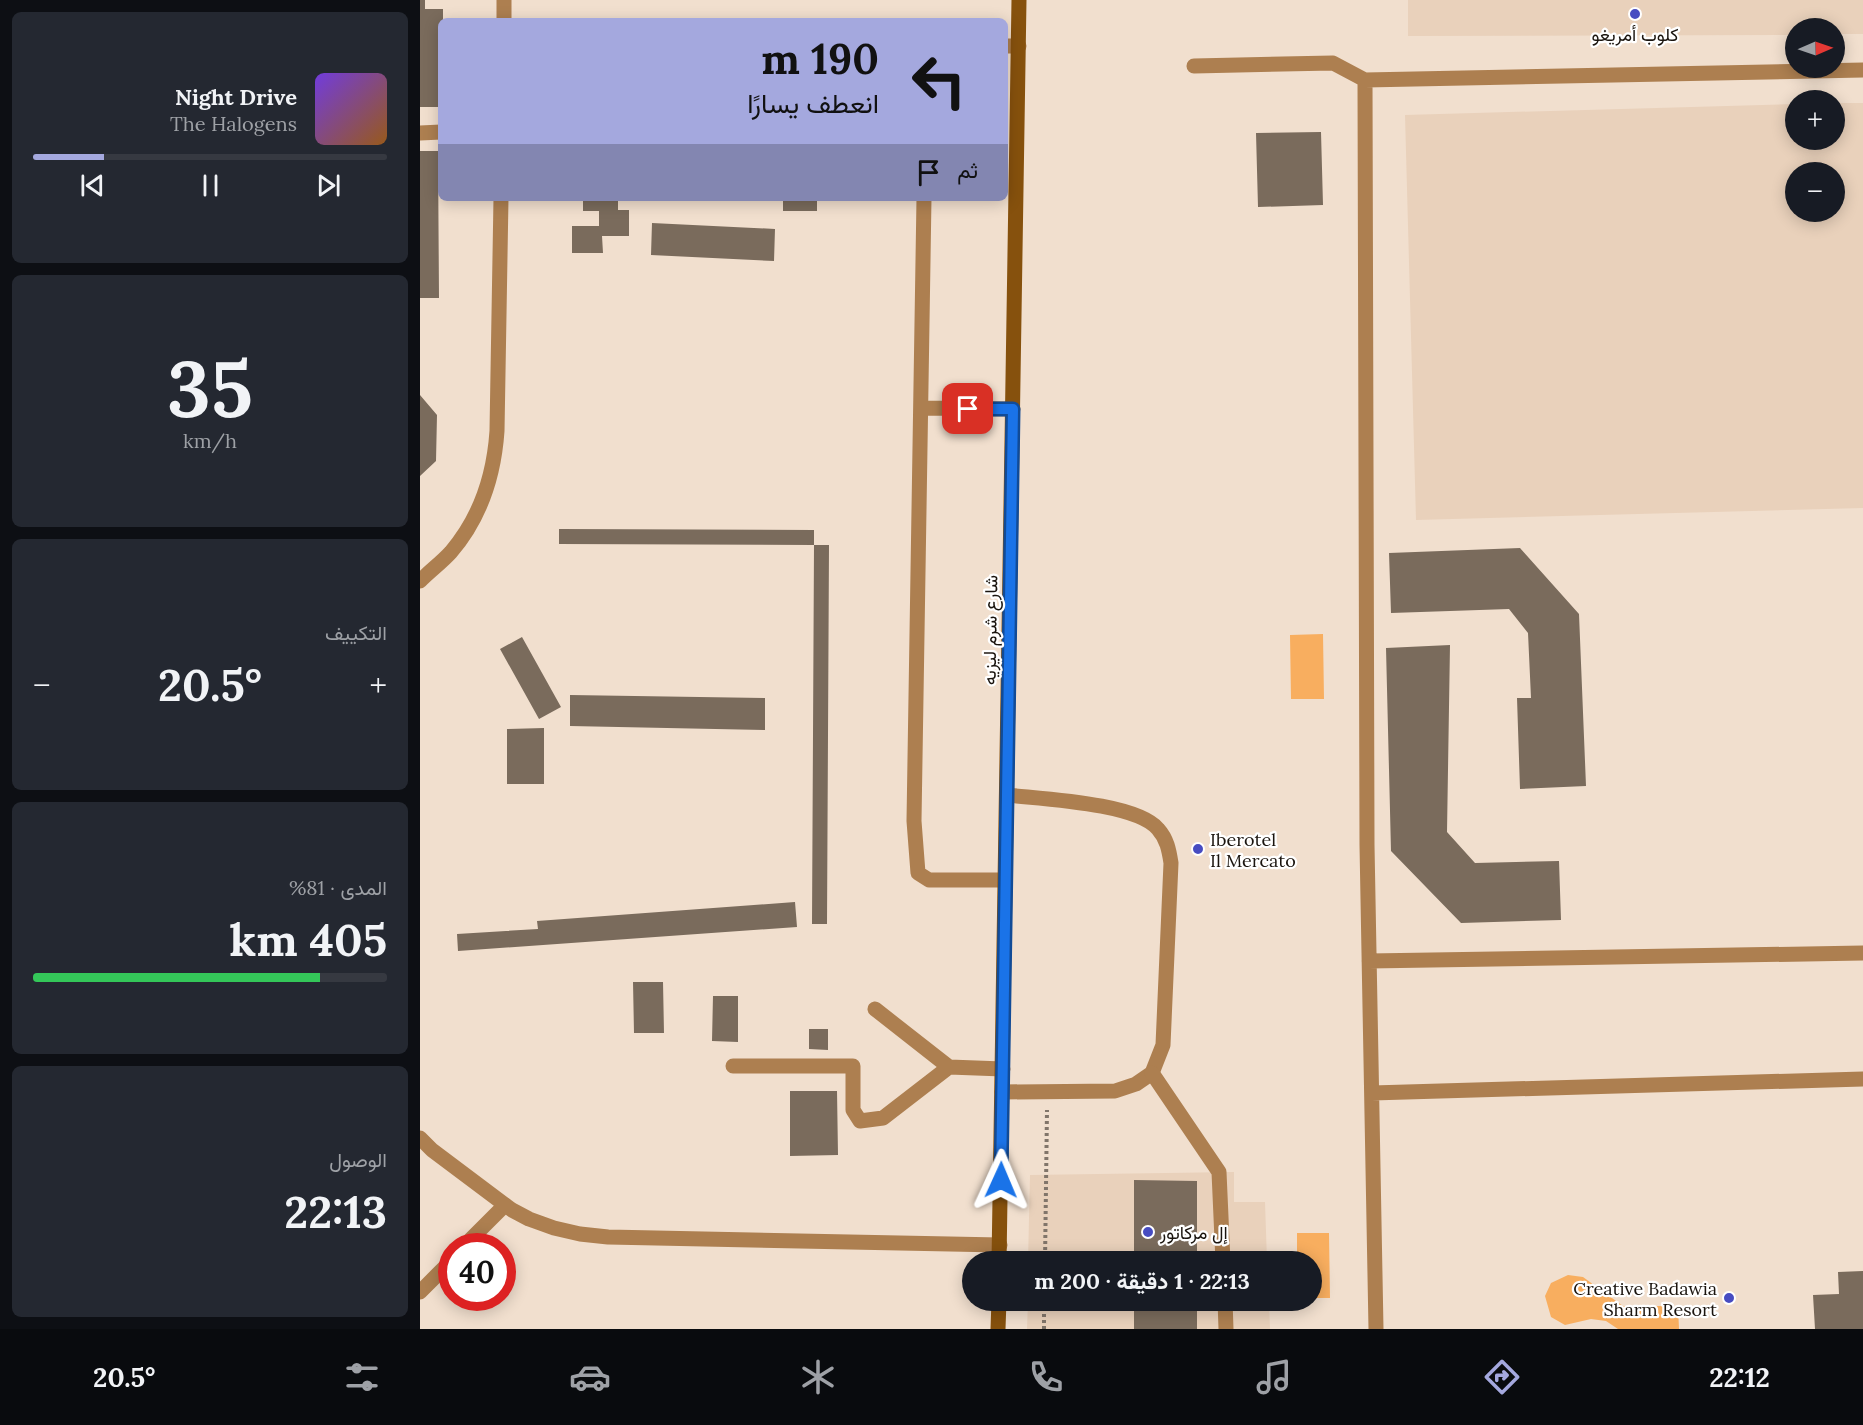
<!DOCTYPE html>
<html lang="ar">
<head>
<meta charset="utf-8">
<style>
	body { margin:0; font-family:Lora,Vazirmatn,serif; background:#242831; color:#f1f3f6; direction:rtl; height:100vh; display:flex; flex-direction:column; font-size:22px; white-space:nowrap }
	* { box-sizing:border-box; margin:0 }
	p { font-size:20px; color:#9ea1a6 }
	.icon { flex:none; width:33px; height:33px; fill:none; stroke:currentColor; stroke-width:2; stroke-linecap:round; stroke-linejoin:round }
	.map { position:relative; flex:1; overflow:hidden; direction:ltr }
	.details { display:flex; flex-direction:column; gap:12px; padding:12px; background:#0d0f14; width:420px }
	.details>* { flex:none }
	.top-card { position:absolute; left:18px; top:18px; width:570px; height:183px; border-radius:9px; box-shadow:0 3px 15px #0003; direction:rtl; background:#a4a8de; color:#111; overflow:hidden }
	.needle { width:39px; rotate:88deg }
	.controls { position:absolute; left:1365px; top:18px; display:grid; gap:12px }
	.controls a { display:grid; place-items:center; width:60px; height:60px; border-radius:50%; background:#171b24; box-shadow:0 3px 15px #0003; font-size:30px }
	.speed { position:absolute; left:18px; top:1233px; display:flex; gap:12px; font-size:30px; font-weight:700; text-align:center }
	.speed>* { display:grid; place-content:center; width:78px; height:78px; border-radius:50%; background:#171b24; box-shadow:0 3px 15px #0003; line-height:1 }
	.speed .limit { border:9px solid #d22; background:#fff; color:#111 }
	.pin { position:absolute; display:grid; place-items:center; width:51px; height:51px; color:#fff; margin:-26px; border-radius:12px; box-shadow:0 3px 9px #0006 }
	.me { position:absolute; width:66px; margin:-33px; rotate:1deg; stroke-linejoin:round; filter:drop-shadow(0 0 4px #0008) }
	.turn { display:flex; align-items:center; gap:21px; height:126px; padding:0 30px; font-size:27px }
	.turn .icon { width:78px; height:78px; stroke-width:2.5 }
	.turn b { display:block; font-size:42px; line-height:51px }
	.then { display:flex; align-items:center; height:57px; padding:0 30px; background:#0003; gap:12px; font-size:22px }
	.big { font-size:45px; font-weight:700; line-height:1.1 }
	.details .tile { flex:1; display:flex; flex-direction:column; justify-content:center; gap:9px; min-width:0; padding:0 21px; border-radius:9px; background:#242831 }
	.details .dial { align-items:center; gap:0 }
	.dial b { font-size:78px; line-height:1 }
	.song { display:flex; align-items:center; gap:18px }
	.cover { width:72px; height:72px; border-radius:9px; background:linear-gradient(135deg,hsl(260 70% 55%),hsl(30 70% 35%)) }
	.played { height:6px; border-radius:3px; background:linear-gradient(90deg,#a4a8de 20%,#363941 20%) }
	.keys { display:flex; justify-content:space-around; direction:ltr }
	.heat { display:flex; justify-content:space-between; align-items:center; font-size:33px; direction:ltr }
	.charge { height:9px; border-radius:4px; background:linear-gradient(90deg,#34c759 81%,#363941 0) }
	.trip { position:absolute; left:542px; top:1251px; width:360px; height:60px; border-radius:30px; background:#171b24; box-shadow:0 3px 15px #0003; font-weight:700; line-height:60px; text-align:center; direction:rtl }
	.dock { display:flex; height:96px; justify-content:space-around; align-items:center; background:#090b0e; color:#9ea1a6 }
	.dock .icon { width:42px; height:42px }
	.dock .on { color:#a4a8de }
	.dock b { font-size:27px; color:#f1f3f6 }
	main { display:flex; flex:1; min-height:0 }
	.map>svg:first-child { display:block }
	.built { fill:#e9d1bb; fill-rule:evenodd }
	.water { fill:#f8ae5f }
	.building { fill:#7a6b5c }
	.lines { fill:none; stroke-linecap:round; stroke-linejoin:round }
	.path { stroke:#81756a; stroke-width:4; stroke-dasharray:3 3; stroke-linecap:butt }
	.lane { stroke:#ad7f50; stroke-width:15 }
	.street { stroke:#ad7f50; stroke-width:15 }
	.secondary { stroke:#86510d; stroke-width:15 }
	.route-casing { stroke:#114b97; stroke-width:15 }
	.route { stroke:#1a73e8; stroke-width:10 }
	.poi-dot { fill:#474cc1; stroke:#fff; stroke-width:2 }
	.labels { text-anchor:middle; dominant-baseline:central; stroke-width:4.5; stroke-linejoin:round; paint-order:stroke }
	.poi-label { font-size:18px; fill:#1a140e; stroke:#fff; text-anchor:start }
	.street-label { font-size:18px; fill:#1a140e; stroke:#fff }
</style>
</head>
<body>
<main>
<div class="map">
<svg width="1443" height="1329" viewBox="0 0 1443 1329">
	<rect width="100%" height="100%" fill="#f1dfce"/>
	<path class="built" d="M 988,0 L 1443,0 L 1443,34 L 1415,34 L 1414,28 L 1376,28 L 1375,35 L 988,36 Z
		M 1415,103 L 1443,103 L 1443,508 L 996,520 L 985,115 L 1375,104 L 1376,140 L 1414,140 ZM 1376,172 L 1414,172 L 1414,212 L 1376,212 Z
		M 814,1172 L 814,1202 L 845,1202 L 847,1261 L 608,1262 L 610,1175 Z
		M 608,1301 L 849,1301 L 850,1329 L 607,1329 Z"/>
	<path class="water" d="M 903,634 L 904,699 L 871,699 L 870,635 Z
		M 877,1233 L 909,1233 L 910,1298 L 891,1298 L 891,1262 L 877,1261 Z
		M 1148,1275 L 1163,1277 L 1203,1306 L 1258,1306 L 1259,1329 L 1198,1329 L 1186,1321 L 1171,1319 L 1145,1325 L 1131,1317 L 1125,1296 L 1131,1283 Z"/>
	<path class="building" d="M 0,0 L 5,0 L 5,9 L 23,9 L 23,21 L 21,21 L 21,107 L 0,107 Z
		M 901,132 L 903,205 L 838,207 L 836,133 Z
		M 0,151 L 18,151 L 19,298 L 0,298 Z
		M 163,198 L 198,198 L 198,210 L 209,210 L 209,236 L 182,236 L 183,253 L 152,253 L 152,226 L 179,226 L 179,211 L 163,211 Z
		M 363,198 L 397,198 L 397,211 L 363,211 Z
		M 232,223 L 355,229 L 354,261 L 231,255 Z
		M 0,395 L 17,415 L 16,461 L 0,476 Z
		M 139,529 L 394,530 L 394,545 L 139,544 Z
		M 394,545 L 409,545 L 407,924 L 392,924 Z
		M 1100,548 L 1159,614 L 1166,786 L 1100,789 L 1097,698 L 1111,698 L 1108,633 L 1089,609 L 971,613 L 969,553 Z
		M 102,637 L 141,707 L 119,719 L 80,649 Z
		M 1030,645 L 1027,832 L 1055,863 L 1139,861 L 1141,920 L 1041,923 L 971,851 L 966,648 Z
		M 150,695 L 345,698 L 345,730 L 150,726 Z
		M 124,728 L 124,784 L 87,784 L 87,729 Z
		M 375,902 L 377,927 L 38,951 L 37,934 L 118,929 L 117,921 Z
		M 213,982 L 243,982 L 244,1033 L 214,1033 Z
		M 293,996 L 318,996 L 318,1042 L 292,1041 Z
		M 389,1029 L 408,1029 L 408,1050 L 389,1049 Z
		M 370,1091 L 417,1091 L 418,1155 L 370,1156 Z
		M 714,1180 L 777,1181 L 777,1262 L 714,1262 Z
		M 1443,1271 L 1443,1329 L 1395,1329 L 1393,1295 L 1419,1294 L 1418,1272 Z
		M 714,1300 L 777,1300 L 777,1329 L 714,1329 Z"/>
	<g class="lines">
		<path class="path" d="M 625,1262 L 627,1110
			M 624,1329 L 624,1300"/>
		<path class="lane" d="M 585,46 L 599,46
			M 504,198 L 494,821 L 498,873 L 509,880 L 585,880
			M 502,408 L 593,409
			M 455,1009 L 529,1067
			M 313,1066 L 433,1066 L 433,1110 L 440,1121 L 463,1118 L 529,1067 L 583,1069
			M 582,1092 L 695,1091 L 716,1084 L 732,1073 L 743,1045 L 751,863 C 749,850 747,839 738,829 C 716,803 622,799 587,795
			M 44,1246 L 85,1205
			M 0,1292 L 32,1260"/>
		<path class="street" d="M 84,21 L 84,0
			M 774,66 L 913,63 L 945,80 L 947,845 L 956,1329
			M 945,80 L 1443,70
			M 0,133 L 21,132
			M 0,581 C 10,571 22,562 31,552 C 60,518 74,475 77,431 L 81,198
			M 949,961 L 1443,953
			M 732,1073 L 799,1172 L 803,1262
			M 952,1093 L 1443,1079
			M 0,1138 L 12,1150 L 92,1210 L 109,1219 L 134,1228 L 160,1234 L 188,1237 L 580,1245
			M 805,1300 L 806,1329"/>
		<path class="secondary" d="M 579,1262 L 599,0
			M 578,1329 L 579,1300"/>
	</g>
	<g class="lines">
		<defs>
			<path id="route" d="M 548,409 L 593,409 L 581,1180"/>
		</defs>
		<use href="#route" class="route-casing"/>
		<use href="#route" class="route"/>
	</g>
	<g class="poi-dot">
		<circle cx="1215" cy="14" r="6"/>
		<circle cx="778" cy="849" r="6"/>
		<circle cx="728" cy="1232" r="6"/>
		<circle cx="1309" cy="1298" r="6"/>
	</g>
	<g class="labels">
		<g class="poi-label">
			<text x="1215" y="34" text-anchor="middle">كلوب أمريغو</text>
			<text x="790" y="839">Iberotel<tspan x="790" dy="21">Il Mercato</tspan></text>
			<text x="740" y="1232">إل مركاتور</text>
			<text x="1297" y="1288" text-anchor="end">Creative Badawia<tspan x="1297" dy="21">Sharm Resort</tspan></text>
		</g>
		<g class="street-label">
			<text transform="translate(570 630) rotate(-89)">شارع شرم ليزيه</text>
		</g>
	</g>
</svg>
<div class="controls">
<a><svg class="needle" viewBox="-14 -14 28 28"><path d="M0-13l5 13h-10z" fill="#e53935"/><path d="M0 13l5-13h-10z" fill="#9ea1a6"/></svg></a>
<a>+</a>
<a>−</a>
</div>
<div class="speed"><div class="limit">40</div></div>
<div class="pin" style="left:548px;top:409px;background:#d93025"><svg class="icon" aria-label="arrive" viewBox="0 0 24 24"><path d="M6 21V4h12l-3 4 3 4H6"/></svg></div>
<svg class="me" style="left:581px;top:1180px" viewBox="-20 -20 40 40"><path d="M0-17L14 15 0 8-14 15z" fill="#1a73e8" stroke="#fff" stroke-width="4"/></svg>
<div class="trip">22:13 · 1 دقيقة · 200 m</div>
<div class="top-card">
<div class="turn"><svg class="icon" aria-label="left" viewBox="0 0 24 24"><path d="M17 20v-9H6M10 6l-5 5 5 5"/></svg><div><b>190 m</b>انعطف يسارًا</div></div>
<div class="then">ثم<svg class="icon" aria-label="arrive" viewBox="0 0 24 24"><path d="M6 21V4h12l-3 4 3 4H6"/></svg></div>
</div>
</div>
<section class="details">
<div class="tile">
<div class="song"><i class="cover"></i><div><b>Night Drive</b><p>The Halogens</p></div></div>
<div class="played"></div>
<div class="keys"><svg class="icon" aria-label="previous" viewBox="0 0 24 24"><path d="M18 5L8 12l10 7zM5 5v14"/></svg><svg class="icon" aria-label="pause" viewBox="0 0 24 24"><path d="M8 5v14M16 5v14"/></svg><svg class="icon" aria-label="next" viewBox="0 0 24 24"><path d="M6 5l10 7-10 7zM19 5v14"/></svg></div>
</div>
<div class="tile dial"><b>35</b><p>km/h</p></div>
<div class="tile"><p>التكييف</p>
<div class="heat"><a>−</a><b class="big">20.5°</b><a>+</a></div>
</div>
<div class="tile"><p>المدى · 81%</p><b class="big">405 km</b><div class="charge"></div></div>
<div class="tile"><p>الوصول</p><b class="big">22:13</b></div>
</section>
</main>
<nav class="dock">
<b>22:12</b>
<svg class="icon on" aria-label="directions" viewBox="0 0 24 24"><path d="M12 3l9 9-9 9-9-9zM9 14v-3h6M13 9l2 2-2 2"/></svg>
<svg class="icon" aria-label="music" viewBox="0 0 24 24"><path d="M9 18V5l10-2v13"/><circle cx="6" cy="18" r="3"/><circle cx="16" cy="16" r="3"/></svg>
<svg class="icon" aria-label="phone" viewBox="0 0 24 24"><path d="M5 4h4l2 5-3 2q2 4 5 5l2-3 5 2v4C11 20 4 13 5 4z"/></svg>
<svg class="icon" aria-label="climate" viewBox="0 0 24 24"><path d="M12 3v18M4 7l16 10M4 17L20 7"/></svg>
<svg class="icon" aria-label="car" viewBox="0 0 24 24"><path d="M5 17H2v-5l4-1 3-4h7l3 4 3 1v5h-3M9 17h6M6 11h13"/><circle cx="7" cy="17" r="2"/><circle cx="17" cy="17" r="2"/></svg>
<svg class="icon" aria-label="filters" viewBox="0 0 24 24"><path d="M4 7h16M4 17h16"/><circle cx="9" cy="7" r="2"/><circle cx="15" cy="17" r="2"/></svg>
<b>20.5°</b>
</nav>
</body>
</html>
